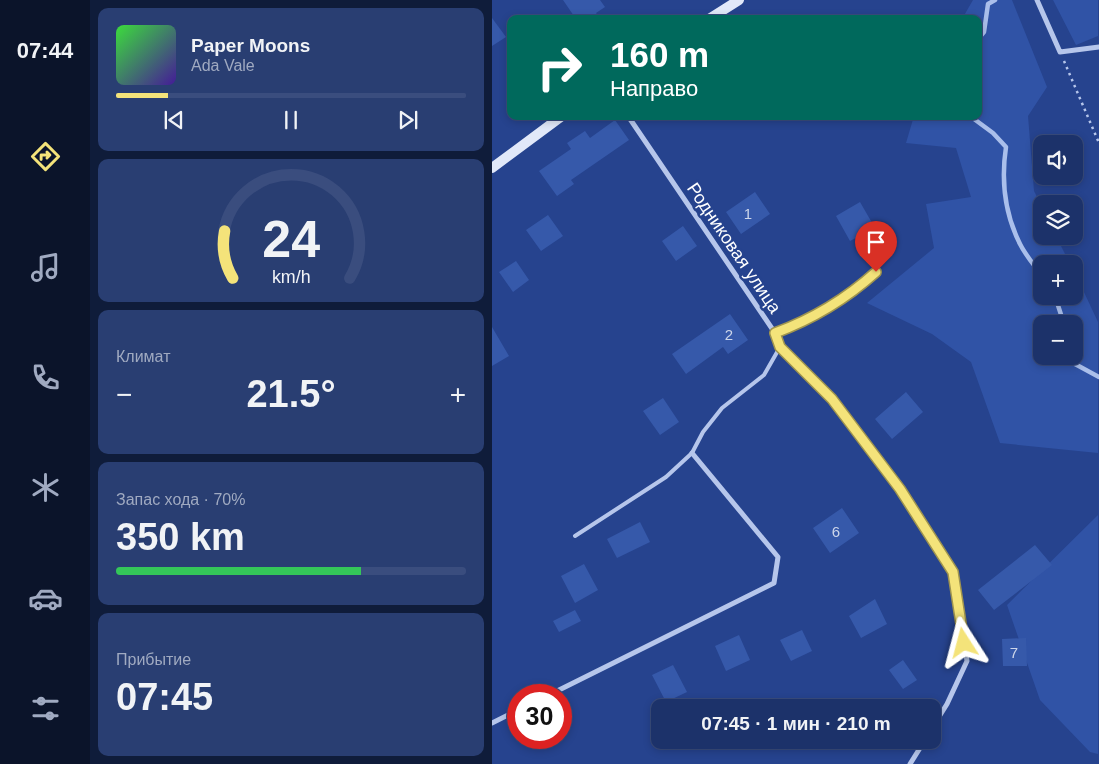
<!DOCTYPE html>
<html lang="ru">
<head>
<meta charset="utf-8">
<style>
	body { margin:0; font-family:Helvetica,sans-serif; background:#293e72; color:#f1f3f6; height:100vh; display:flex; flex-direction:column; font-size:19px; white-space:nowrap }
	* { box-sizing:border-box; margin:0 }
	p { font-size:16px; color:#a0aac1 }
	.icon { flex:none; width:28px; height:28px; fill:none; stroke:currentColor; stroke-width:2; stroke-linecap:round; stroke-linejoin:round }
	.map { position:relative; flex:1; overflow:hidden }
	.panel { display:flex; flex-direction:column; gap:8px; padding:8px; background:#0f1c3a; width:402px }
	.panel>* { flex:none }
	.banner { position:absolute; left:15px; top:15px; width:475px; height:105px; border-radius:10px; box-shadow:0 2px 8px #0003,0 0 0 1px #3a4d7e; background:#00695c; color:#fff; overflow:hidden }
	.controls { position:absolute; left:541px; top:135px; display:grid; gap:10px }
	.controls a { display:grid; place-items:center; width:50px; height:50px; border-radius:10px; background:#1c326a; box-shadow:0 2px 8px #0003,0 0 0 1px #3a4d7e; font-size:25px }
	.speed { position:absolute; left:15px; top:684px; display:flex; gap:10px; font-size:25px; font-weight:700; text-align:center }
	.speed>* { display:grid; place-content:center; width:65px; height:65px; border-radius:50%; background:#1c326a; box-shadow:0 2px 8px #0003,0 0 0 1px #3a4d7e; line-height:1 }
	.speed .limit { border:8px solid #d22; background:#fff; color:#111 }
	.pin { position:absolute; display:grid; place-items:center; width:42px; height:42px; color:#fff; margin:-51px -21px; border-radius:50% 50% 50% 0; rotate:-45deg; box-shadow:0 0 5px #0007 }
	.pin .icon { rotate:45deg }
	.me { position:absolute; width:55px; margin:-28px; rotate:351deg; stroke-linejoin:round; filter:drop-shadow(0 0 4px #0008) }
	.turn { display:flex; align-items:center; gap:18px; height:105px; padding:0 20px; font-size:22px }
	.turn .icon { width:65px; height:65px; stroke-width:2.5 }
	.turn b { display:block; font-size:35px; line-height:42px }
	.big { font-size:38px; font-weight:700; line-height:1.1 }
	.panel .card { flex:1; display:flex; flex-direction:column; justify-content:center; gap:8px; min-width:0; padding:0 18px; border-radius:10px; background:#293e72 }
	.panel .dial { align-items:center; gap:0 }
	.dial svg { height:130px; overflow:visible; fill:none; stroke:#3a4d7e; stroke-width:7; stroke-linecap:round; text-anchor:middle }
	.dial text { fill:#f1f3f6; stroke:none }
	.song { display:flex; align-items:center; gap:15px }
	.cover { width:60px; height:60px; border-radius:8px; background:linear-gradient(135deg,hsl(120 70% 55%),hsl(260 70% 35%)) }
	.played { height:5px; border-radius:2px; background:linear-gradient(90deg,#f4e37a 15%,#3a4d7e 15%) }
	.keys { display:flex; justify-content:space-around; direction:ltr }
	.heat { display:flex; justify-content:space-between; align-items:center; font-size:28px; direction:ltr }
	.charge { height:8px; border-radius:4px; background:linear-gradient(90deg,#34c759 70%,#3a4d7e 0) }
	.trip { position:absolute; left:159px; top:699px; width:290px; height:50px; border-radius:10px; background:#1c326a; box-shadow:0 2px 8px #0003,0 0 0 1px #3a4d7e; font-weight:700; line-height:50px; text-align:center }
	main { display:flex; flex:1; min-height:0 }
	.tab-bar { display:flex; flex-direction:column; width:90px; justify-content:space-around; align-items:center; background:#0b142a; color:#a0aac1 }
	.tab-bar .icon { width:35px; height:35px }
	.tab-bar .active { color:#f4e37a }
	.tab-bar b { font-size:22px; color:#f1f3f6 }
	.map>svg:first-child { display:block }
	.green { fill:#3053a6; fill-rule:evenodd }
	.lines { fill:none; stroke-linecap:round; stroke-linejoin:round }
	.stream { stroke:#aabfeb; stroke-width:4.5 }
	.building { fill:#3659aa }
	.path { stroke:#b6c6eb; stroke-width:2.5; stroke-dasharray:2.5 4; stroke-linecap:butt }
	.lane { stroke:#b6c6eb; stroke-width:4 }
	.street { stroke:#b6c6eb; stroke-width:5 }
	.secondary { stroke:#e1e8f9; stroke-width:10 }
	.route-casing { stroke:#9f944f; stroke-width:12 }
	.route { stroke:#f4e37a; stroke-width:9 }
	.labels { text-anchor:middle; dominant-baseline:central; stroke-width:5; stroke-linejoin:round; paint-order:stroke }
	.number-label { font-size:15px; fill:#cdd6ea }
	.street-label { font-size:18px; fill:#fff; stroke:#26438e }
</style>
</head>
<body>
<main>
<nav class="tab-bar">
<b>07:44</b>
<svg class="icon active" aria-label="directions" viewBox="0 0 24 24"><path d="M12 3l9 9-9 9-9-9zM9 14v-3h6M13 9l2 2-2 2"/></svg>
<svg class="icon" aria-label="music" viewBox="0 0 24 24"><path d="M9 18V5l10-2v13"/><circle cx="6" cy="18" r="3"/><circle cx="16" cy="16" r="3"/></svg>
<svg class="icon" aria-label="phone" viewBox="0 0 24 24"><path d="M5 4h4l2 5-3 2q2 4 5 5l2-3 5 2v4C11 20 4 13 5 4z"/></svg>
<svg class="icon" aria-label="climate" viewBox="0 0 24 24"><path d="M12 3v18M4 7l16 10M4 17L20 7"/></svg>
<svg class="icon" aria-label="car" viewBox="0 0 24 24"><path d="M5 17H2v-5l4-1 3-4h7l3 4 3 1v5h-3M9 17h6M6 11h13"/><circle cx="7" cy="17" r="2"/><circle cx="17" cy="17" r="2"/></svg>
<svg class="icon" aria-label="filters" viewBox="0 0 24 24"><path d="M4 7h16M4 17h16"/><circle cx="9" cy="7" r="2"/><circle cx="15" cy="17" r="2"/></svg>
</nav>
<section class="panel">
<div class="card">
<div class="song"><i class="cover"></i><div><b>Paper Moons</b><p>Ada Vale</p></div></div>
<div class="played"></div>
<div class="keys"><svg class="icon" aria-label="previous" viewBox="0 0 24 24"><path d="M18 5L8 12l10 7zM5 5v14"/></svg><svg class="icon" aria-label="pause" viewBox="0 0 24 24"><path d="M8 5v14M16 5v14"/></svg><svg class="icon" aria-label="next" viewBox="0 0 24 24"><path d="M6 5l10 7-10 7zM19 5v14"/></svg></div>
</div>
<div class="card dial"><svg viewBox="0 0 100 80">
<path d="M14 69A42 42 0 1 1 86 69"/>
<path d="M14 69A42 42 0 0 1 9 40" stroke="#f4e37a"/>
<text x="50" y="56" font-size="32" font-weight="700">24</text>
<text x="50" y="72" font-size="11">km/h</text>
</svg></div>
<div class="card"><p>Климат</p>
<div class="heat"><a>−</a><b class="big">21.5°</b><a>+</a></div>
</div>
<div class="card"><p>Запас хода · 70%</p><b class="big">350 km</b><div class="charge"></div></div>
<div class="card"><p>Прибытие</p><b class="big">07:45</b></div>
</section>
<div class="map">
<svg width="607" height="764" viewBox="0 0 607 764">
	<rect width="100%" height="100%" fill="#26438e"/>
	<path class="green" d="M 481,0 L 520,0 L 555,87 L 536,116 L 542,191 L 550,207 L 550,236 L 564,236 L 578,264 L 550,264 L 550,296 L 582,296 L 583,273 L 606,322 L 606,453 L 508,443 L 479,362 L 440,334 L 375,303 L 442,248 L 434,204 L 479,197 L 464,148 L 414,143 L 422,116 L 486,116 L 486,19 L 470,19 ZM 550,324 L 582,324 L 582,356 L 550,356 Z
		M 561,0 L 606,0 L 606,36 L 584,45 Z
		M 606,515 L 606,754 L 598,752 L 548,700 L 515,605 Z"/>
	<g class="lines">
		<path class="stream" d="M 486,39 L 492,32 L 496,4 L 503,0
			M 478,116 L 501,133 L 514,147 C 509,180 513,214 528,244 C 534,256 543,266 550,276
			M 563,296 L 572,324
			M 581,356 L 583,364 L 607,377"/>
	</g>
	<path class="building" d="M 71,0 L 108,0 L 113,7 L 104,13 L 108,19 L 84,19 Z
		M 0,18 L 14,37 L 0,46 Z
		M 123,120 L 137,140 L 79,180 L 82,184 L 65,196 L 47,171 L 79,149 L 75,143 L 93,131 L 98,138 Z
		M 263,192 L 278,214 L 249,234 L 234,212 Z
		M 368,202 L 383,228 L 358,241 L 344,216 Z
		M 56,215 L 71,236 L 49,251 L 34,230 Z
		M 191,226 L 205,246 L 184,261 L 170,241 Z
		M 24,261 L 37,280 L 21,292 L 7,272 Z
		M 238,314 L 256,340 L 236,354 L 231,347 L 194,374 L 180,354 Z
		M 0,327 L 17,356 L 0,366 Z
		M 414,392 L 431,412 L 400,439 L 383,419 Z
		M 171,398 L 187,422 L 168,435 L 151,411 Z
		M 350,508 L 367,533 L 338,553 L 321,528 Z
		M 148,522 L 158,542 L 125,558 L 115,539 Z
		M 543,545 L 560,565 L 502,610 L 486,590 Z
		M 92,564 L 106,590 L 83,603 L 69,576 Z
		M 383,599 L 395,624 L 369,638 L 357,616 Z
		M 83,610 L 89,621 L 67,632 L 61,621 Z
		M 310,630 L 320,651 L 299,661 L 288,640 Z
		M 247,635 L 258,660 L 234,671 L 223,646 Z
		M 534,638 L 535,666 L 511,666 L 510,639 Z
		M 411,660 L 425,680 L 411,689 L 397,670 Z
		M 181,665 L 195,692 L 174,702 L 160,675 Z"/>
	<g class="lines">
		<path class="path" d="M 572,61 L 607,143"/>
		<path class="lane" d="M 283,333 C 321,319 354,298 384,272
			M 83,536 L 174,477 L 200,453 L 211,432 L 230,408 L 272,375 L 288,347"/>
		<path class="street" d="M 545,0 L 568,52 L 607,47
			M 136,116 L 283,333 L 288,347 L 340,399 L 408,489 L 461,572 L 475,661 L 455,704 L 440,728
			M 57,695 L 282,583 L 286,557 L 200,453
			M 0,723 L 26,710
			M 418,764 L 433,740"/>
		<path class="secondary" d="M 217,19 L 247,0
			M 0,168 L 70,116"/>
	</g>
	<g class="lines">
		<defs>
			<path id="route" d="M 384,272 C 354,299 321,319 283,333 L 288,347 L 340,399 L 408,489 L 461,572 L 472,643"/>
		</defs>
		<use href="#route" class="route-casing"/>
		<use href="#route" class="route"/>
	</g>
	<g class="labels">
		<g class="number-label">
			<text x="256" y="213">1</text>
			<text x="237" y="334">2</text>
			<text x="344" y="531">6</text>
			<text x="522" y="652">7</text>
		</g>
		<g class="street-label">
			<text transform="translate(242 248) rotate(56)">Родниковая улица</text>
		</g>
	</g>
</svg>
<div class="controls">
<a><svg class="icon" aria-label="sound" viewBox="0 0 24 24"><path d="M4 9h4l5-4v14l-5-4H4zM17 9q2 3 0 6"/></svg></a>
<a><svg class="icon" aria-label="layers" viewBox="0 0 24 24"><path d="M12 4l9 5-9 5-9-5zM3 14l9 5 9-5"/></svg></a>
<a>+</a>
<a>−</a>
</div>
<div class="speed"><div class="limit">30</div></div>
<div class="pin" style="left:384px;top:272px;background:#d93025"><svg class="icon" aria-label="arrive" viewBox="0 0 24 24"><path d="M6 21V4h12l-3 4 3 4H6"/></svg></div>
<svg class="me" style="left:472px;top:643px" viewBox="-20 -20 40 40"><path d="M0-17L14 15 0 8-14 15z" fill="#f4e37a" stroke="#fff" stroke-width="4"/></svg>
<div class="trip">07:45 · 1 мин · 210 m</div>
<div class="banner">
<div class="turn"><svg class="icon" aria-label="right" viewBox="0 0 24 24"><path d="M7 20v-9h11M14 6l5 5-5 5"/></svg><div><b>160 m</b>Направо</div></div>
</div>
</div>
</main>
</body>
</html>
